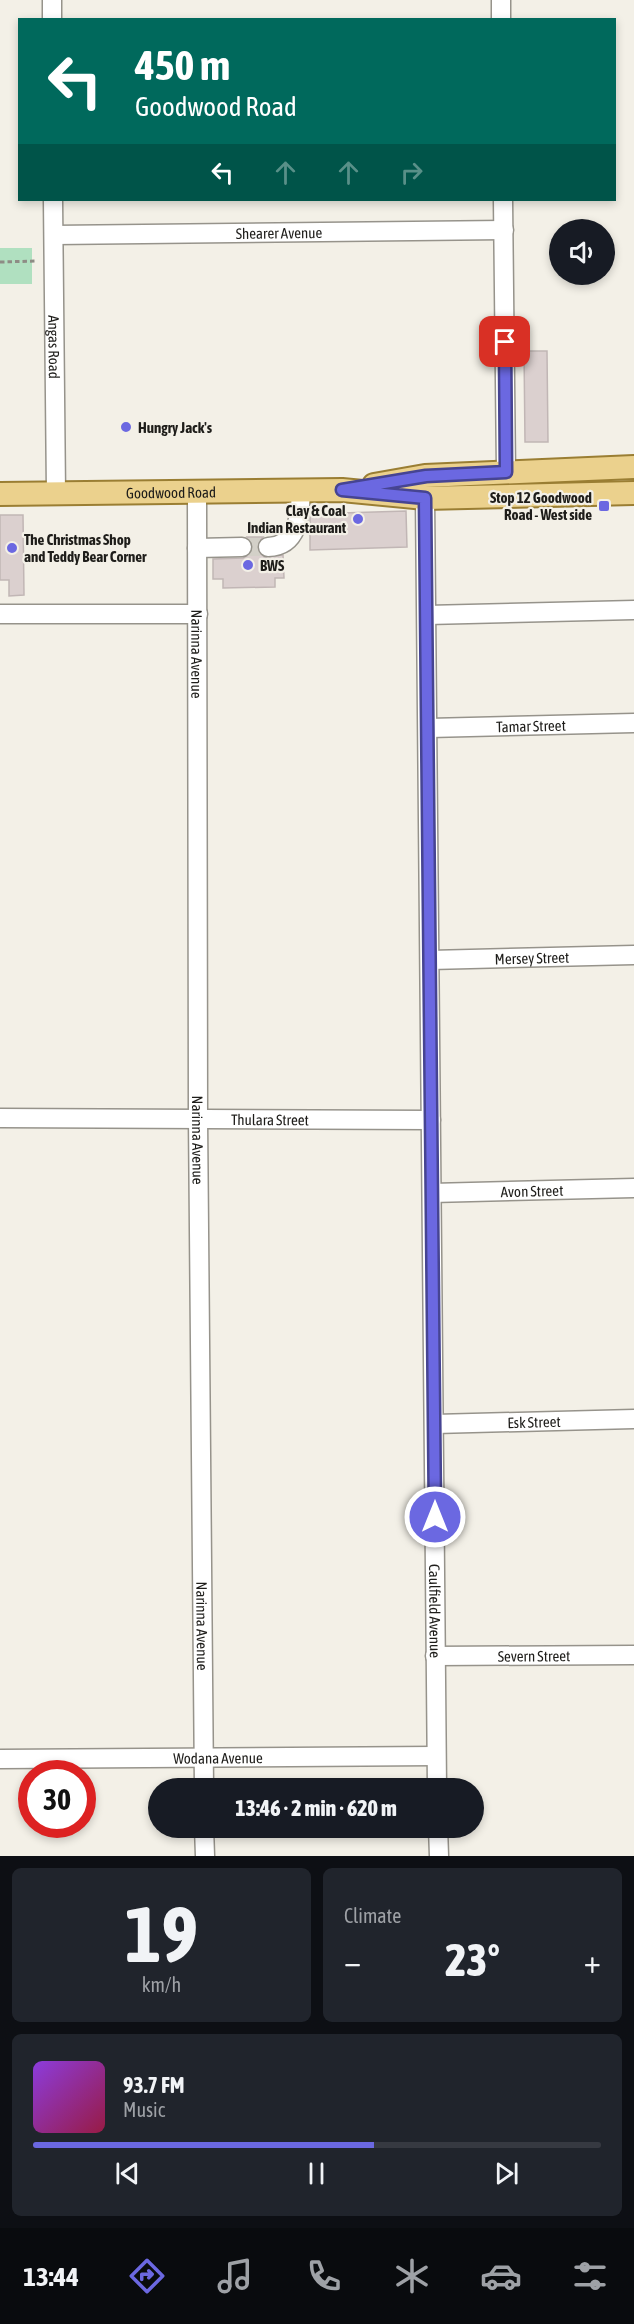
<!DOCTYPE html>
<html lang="en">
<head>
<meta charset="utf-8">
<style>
	body { margin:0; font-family:"Asap Condensed",sans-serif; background:#20242c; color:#f1f3f6; height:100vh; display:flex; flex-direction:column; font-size:22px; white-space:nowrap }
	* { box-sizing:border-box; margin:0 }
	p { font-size:20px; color:#9ea1a6 }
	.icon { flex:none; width:33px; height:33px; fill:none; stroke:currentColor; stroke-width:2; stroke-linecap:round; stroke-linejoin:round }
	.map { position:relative; height:1856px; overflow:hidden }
	.sheet { display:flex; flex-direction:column; gap:12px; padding:12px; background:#0d0f14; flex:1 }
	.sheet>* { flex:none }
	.banner { position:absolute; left:18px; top:18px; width:598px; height:183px; border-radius:0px; box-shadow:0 3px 9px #0003; background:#00695c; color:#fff; overflow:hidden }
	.tools { position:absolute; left:549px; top:219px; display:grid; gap:12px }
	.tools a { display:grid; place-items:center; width:66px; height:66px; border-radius:50%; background:#171b24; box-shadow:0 3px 9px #0003; font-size:30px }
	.speed { position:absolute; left:18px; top:1760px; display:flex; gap:12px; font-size:30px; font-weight:700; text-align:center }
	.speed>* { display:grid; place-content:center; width:78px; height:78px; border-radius:50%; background:#171b24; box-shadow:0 3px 9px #0003; line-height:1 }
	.speed .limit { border:9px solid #d22; background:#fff; color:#111 }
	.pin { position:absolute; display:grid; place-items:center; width:51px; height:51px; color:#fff; margin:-26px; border-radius:12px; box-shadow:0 3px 9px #0006 }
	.me { position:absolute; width:66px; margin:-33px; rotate:0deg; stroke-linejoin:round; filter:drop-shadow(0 0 4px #0008) }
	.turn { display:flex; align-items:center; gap:21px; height:126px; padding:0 18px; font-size:27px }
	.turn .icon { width:78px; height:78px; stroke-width:2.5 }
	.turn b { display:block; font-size:42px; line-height:51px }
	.lanes { display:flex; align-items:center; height:57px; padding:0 18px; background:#0003; justify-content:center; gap:30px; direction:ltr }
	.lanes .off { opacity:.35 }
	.big { font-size:45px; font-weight:800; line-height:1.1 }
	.sheet .tile { flex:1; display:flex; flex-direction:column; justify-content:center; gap:9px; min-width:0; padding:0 21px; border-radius:9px; background:#20242c }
	.sheet .dial { align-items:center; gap:0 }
	.dial b { font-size:78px; line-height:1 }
	.song { display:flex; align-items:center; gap:18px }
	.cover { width:72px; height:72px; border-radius:9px; background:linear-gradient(135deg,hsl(270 70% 55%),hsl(340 70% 35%)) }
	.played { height:6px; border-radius:3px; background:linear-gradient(90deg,#6b68e1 60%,#363941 60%) }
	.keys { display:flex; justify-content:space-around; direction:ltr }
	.heat { display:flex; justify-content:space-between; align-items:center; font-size:33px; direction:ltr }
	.sheet .tiles { flex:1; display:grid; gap:12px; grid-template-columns:1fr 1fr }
	.tile:last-child { grid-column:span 2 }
	.trip { position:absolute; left:148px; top:1778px; width:336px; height:60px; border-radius:30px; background:#171b24; box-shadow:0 3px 9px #0003; font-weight:800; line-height:60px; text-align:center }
	.tab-bar { display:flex; height:96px; justify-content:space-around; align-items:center; background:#090b0e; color:#9ea1a6 }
	.tab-bar .icon { width:42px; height:42px }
	.tab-bar .on { color:#6b68e1 }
	.tab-bar b { font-size:27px; color:#f1f3f6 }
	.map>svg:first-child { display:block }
	.green { fill:#b0e0c0 }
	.building { fill:#dbd0cf; stroke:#c1b6b5; stroke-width:1.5 }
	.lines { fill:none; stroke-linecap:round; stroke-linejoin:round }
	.minor-tunnel { stroke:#d3d0c8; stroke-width:18; stroke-dasharray:18 9; stroke-linecap:butt }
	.minor-casing { stroke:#96938b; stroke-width:21 }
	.major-casing { stroke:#9a7e33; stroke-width:26 }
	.path { stroke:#8e8c85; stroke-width:3; stroke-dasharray:4.5 3; stroke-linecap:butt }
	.minor { stroke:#fff; stroke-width:18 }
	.major { stroke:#ebd18d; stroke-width:22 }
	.route-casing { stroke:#464492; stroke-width:15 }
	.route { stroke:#6b68e1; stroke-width:10 }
	.poi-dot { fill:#6b68e1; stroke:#f3f0e7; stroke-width:2 }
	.labels { text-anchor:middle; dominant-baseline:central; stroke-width:4.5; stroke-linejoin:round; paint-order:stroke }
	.street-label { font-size:15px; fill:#1e1d1a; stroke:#f3f0e7 }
	.poi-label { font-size:15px; font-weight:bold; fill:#1e1d1a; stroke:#f3f0e7; text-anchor:start }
</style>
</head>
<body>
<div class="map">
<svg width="634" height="1856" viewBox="0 0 634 1856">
	<rect width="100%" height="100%" fill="#f3f0e7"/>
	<path class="green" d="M 0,248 L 32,248 L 32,284 L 0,284 Z"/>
	<path class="building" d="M 524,351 L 547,351 L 548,442 L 525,442 Z
		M 406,511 L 407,547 L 310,550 L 310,514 Z
		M 0,515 L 23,515 L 24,595 L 9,596 L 9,580 L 0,580 Z
		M 247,537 L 263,537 L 258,543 L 257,548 L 264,557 L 283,555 L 284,578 L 275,578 L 275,587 L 223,588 L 223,579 L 213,579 L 213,559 L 243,558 L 252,553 L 253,546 Z"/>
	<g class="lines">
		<path class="minor-tunnel" d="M 242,547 L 268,547"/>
		<defs>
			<g id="minor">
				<path d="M 52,0 L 52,20"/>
				<path d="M 501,0 L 501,20"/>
				<path id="s1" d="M 53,200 L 56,493"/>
				<path d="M 503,200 L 506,472"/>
				<path id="s2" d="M 54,235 L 504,230"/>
				<path id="s3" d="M 197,492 L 198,1118 L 204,1788"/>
				<path id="s4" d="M 425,498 L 437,1788"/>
				<path d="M 268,547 C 299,546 300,514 301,491"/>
				<path d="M 197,548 L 242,547"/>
				<path d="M 0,614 L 198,614"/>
				<path d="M 427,615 L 634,610"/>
				<path id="s5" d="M 429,728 L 634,723"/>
				<path id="s6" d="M 430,960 L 634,955"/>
				<path id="s7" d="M 0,1118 L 431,1120"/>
				<path id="s8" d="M 432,1193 L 634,1188"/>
				<path id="s9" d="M 435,1424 L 634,1419"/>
				<path id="s10" d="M 435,1656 L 634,1655"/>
				<path id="s11" d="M 0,1759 L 436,1756"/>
				<path d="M 204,1827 L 205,1856"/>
				<path d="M 438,1827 L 439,1856"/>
			</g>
			<g id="major">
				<path d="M 374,485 L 425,476 L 634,467"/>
				<path id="s12" d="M 0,494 L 342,490 L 425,498 L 634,493"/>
			</g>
		</defs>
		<use href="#minor" class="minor-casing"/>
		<use href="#major" class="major-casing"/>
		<path class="path" d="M 0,262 L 37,261"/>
		<use href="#minor" class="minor"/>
		<use href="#major" class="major"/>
	</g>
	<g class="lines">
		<defs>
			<path id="route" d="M 435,1517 L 425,498 L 342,490 L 426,476 L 506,472 L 505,342"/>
		</defs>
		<use href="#route" class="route-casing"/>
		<use href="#route" class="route"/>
	</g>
	<g class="poi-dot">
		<circle cx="126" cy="427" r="6"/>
		<rect x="598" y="500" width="12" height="12" rx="3"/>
		<circle cx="358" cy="519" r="6"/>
		<circle cx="12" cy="548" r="6"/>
		<circle cx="248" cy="565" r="6"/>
	</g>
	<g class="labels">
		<g class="street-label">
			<text stroke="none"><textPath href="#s2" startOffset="225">Shearer Avenue</textPath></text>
			<text stroke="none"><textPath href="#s1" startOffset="147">Angas Road</textPath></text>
			<text stroke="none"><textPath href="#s12" startOffset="171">Goodwood Road</textPath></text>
			<text stroke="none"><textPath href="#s3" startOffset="162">Narinna Avenue</textPath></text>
			<text stroke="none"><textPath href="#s5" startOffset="102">Tamar Street</textPath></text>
			<text stroke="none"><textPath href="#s6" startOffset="102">Mersey Street</textPath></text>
			<text stroke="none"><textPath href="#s7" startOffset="270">Thulara Street</textPath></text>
			<text stroke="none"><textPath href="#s3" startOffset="648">Narinna Avenue</textPath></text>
			<text stroke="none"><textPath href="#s8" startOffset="100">Avon Street</textPath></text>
			<text stroke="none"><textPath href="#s9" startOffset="99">Esk Street</textPath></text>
			<text stroke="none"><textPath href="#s4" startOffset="1113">Caulfield Avenue</textPath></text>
			<text stroke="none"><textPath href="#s3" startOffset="1134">Narinna Avenue</textPath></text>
			<text stroke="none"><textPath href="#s10" startOffset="99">Severn Street</textPath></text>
			<text stroke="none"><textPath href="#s11" startOffset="218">Wodana Avenue</textPath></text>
		</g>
		<g class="poi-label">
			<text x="138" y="427">Hungry Jack's</text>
			<text x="592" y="497" text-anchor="end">Stop 12 Goodwood<tspan x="592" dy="17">Road - West side</tspan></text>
			<text x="346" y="510" text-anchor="end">Clay &amp; Coal<tspan x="346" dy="17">Indian Restaurant</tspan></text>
			<text x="24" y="539">The Christmas Shop<tspan x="24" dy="17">and Teddy Bear Corner</tspan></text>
			<text x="260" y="565">BWS</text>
		</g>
	</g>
</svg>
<div class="tools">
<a><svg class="icon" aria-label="sound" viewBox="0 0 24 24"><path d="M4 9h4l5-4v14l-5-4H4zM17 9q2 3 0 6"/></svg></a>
</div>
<div class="speed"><div class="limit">30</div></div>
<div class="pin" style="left:505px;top:342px;background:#d93025"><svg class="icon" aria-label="arrive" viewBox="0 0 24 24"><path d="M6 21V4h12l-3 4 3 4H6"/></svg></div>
<svg class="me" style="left:435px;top:1517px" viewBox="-20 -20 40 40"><circle r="17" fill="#6b68e1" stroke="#fff" stroke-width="3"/><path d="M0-11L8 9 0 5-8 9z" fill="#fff"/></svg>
<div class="trip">13:46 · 2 min · 620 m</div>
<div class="banner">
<div class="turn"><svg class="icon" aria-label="left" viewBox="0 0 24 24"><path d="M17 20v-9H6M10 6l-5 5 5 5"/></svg><div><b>450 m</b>Goodwood Road</div></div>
<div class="lanes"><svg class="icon" aria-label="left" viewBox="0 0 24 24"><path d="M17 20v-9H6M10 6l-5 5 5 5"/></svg><svg class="icon off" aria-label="ahead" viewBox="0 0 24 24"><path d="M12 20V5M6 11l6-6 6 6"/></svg><svg class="icon off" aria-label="ahead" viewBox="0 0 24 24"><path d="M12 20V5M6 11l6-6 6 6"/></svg><svg class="icon off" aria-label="right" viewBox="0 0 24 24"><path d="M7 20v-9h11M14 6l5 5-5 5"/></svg></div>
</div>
</div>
<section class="sheet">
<div class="tiles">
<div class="tile dial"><b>19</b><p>km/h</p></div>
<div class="tile"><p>Climate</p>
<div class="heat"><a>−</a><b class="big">23°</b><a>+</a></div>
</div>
<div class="tile">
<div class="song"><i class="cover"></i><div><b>93.7 FM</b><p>Music</p></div></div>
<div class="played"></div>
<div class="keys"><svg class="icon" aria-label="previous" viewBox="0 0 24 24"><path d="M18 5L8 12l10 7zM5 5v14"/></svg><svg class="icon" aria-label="pause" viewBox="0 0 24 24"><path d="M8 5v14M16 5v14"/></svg><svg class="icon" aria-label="next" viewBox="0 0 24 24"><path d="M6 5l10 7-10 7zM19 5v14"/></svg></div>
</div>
</div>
</section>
<nav class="tab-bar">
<b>13:44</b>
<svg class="icon on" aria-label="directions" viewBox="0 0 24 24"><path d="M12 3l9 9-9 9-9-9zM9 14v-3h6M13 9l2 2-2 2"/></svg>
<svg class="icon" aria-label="music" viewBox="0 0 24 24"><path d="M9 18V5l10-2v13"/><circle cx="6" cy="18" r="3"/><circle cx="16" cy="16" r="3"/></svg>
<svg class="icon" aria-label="phone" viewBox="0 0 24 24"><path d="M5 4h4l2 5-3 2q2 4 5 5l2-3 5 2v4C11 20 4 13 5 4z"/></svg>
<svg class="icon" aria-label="climate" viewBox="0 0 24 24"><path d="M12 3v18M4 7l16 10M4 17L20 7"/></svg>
<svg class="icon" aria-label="car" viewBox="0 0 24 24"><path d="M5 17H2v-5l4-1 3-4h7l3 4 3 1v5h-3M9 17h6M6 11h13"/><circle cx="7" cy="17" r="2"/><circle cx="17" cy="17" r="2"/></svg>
<svg class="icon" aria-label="filters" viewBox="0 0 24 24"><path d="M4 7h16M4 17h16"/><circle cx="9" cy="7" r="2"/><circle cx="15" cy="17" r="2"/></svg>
</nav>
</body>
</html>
